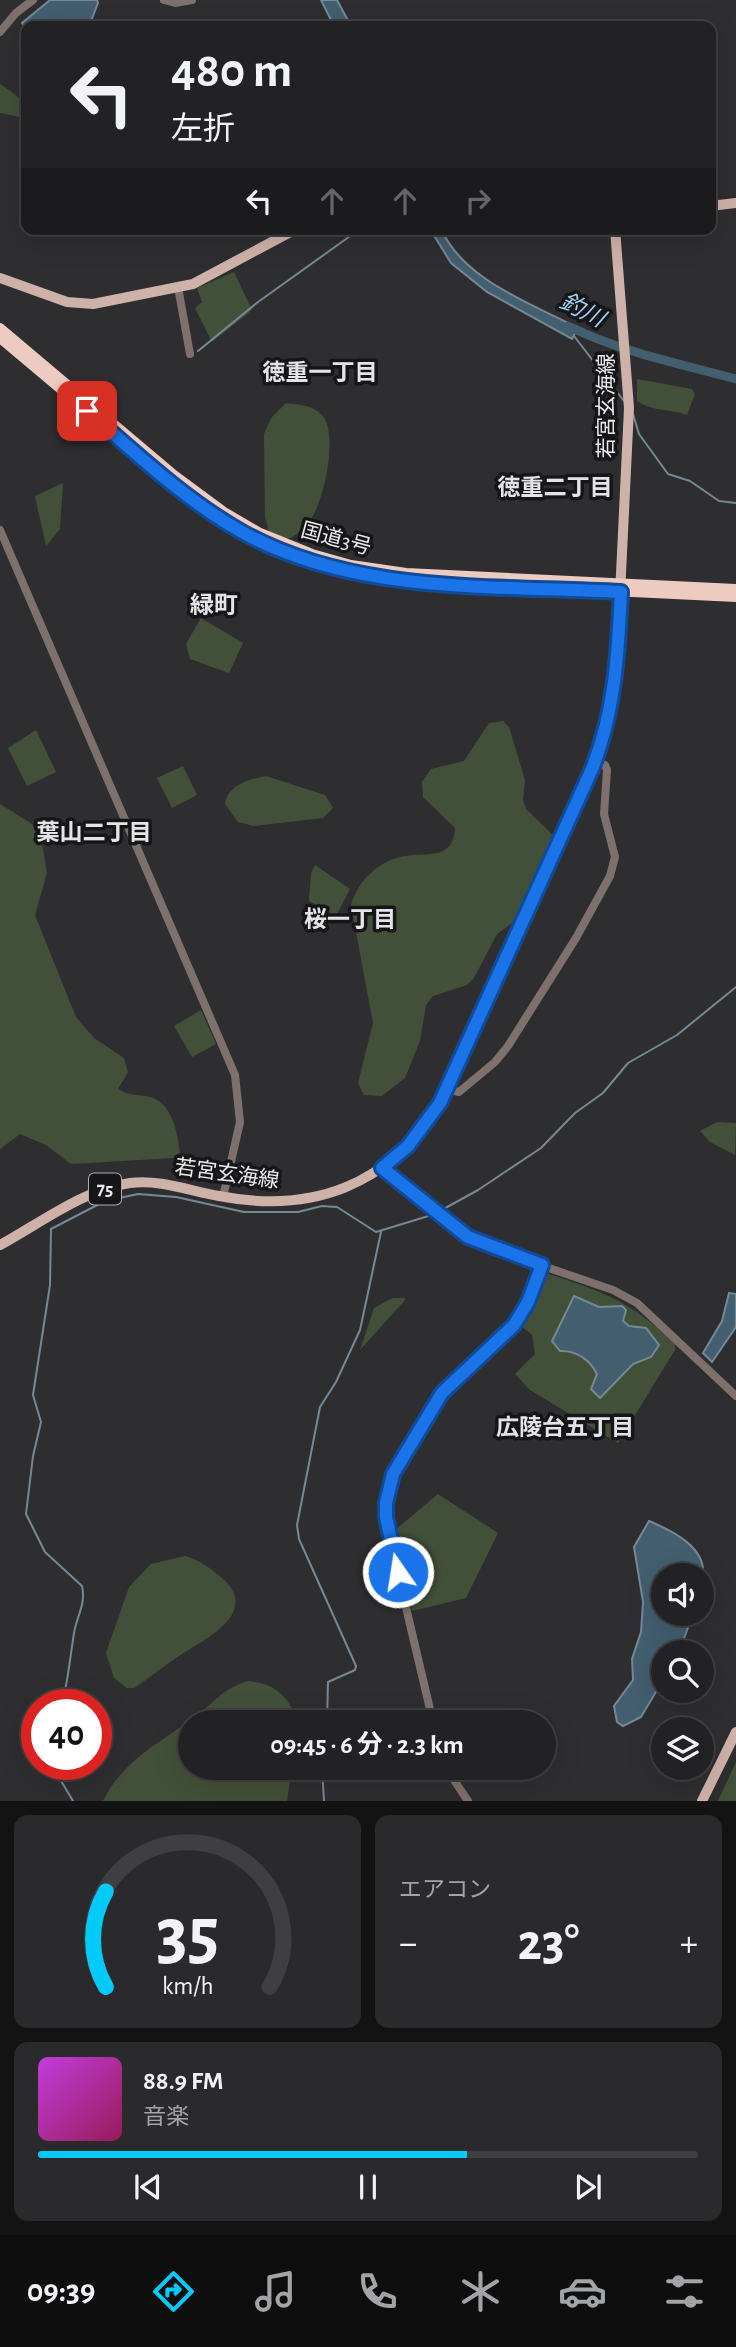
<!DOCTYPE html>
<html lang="ja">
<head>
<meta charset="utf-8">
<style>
	body { margin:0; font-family:"Alegreya Sans","Noto Sans JP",sans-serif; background:#2a2a2d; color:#f1f3f6; height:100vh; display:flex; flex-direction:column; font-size:26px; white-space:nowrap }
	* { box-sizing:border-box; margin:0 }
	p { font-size:23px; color:#a2a4a7 }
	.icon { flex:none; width:38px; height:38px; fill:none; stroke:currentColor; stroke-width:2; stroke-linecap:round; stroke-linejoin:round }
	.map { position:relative; height:1801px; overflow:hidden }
	.panel { display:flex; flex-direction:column; gap:14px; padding:14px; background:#131314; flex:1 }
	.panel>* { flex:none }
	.guide { position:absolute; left:21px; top:21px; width:695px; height:214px; border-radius:14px; box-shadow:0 7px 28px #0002,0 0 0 2px #3f3f42; background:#222225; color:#f1f3f6; overflow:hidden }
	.fabs { position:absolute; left:651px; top:1563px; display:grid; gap:14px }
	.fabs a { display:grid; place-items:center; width:63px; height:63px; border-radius:50%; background:#222225; box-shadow:0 7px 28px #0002,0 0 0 2px #3f3f42; font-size:35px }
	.speed { position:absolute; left:21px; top:1689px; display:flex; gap:14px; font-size:35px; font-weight:700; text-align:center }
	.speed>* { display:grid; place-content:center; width:91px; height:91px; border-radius:50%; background:#222225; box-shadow:0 7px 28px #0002,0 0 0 2px #3f3f42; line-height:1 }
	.speed .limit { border:10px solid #d22; background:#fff; color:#111 }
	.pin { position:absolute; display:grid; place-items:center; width:60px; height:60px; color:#fff; margin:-30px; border-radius:14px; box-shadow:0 4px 10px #0006 }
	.me { position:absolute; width:77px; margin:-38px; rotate:347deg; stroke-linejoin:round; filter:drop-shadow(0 0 5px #0008) }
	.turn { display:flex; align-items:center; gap:24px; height:147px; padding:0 35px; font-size:32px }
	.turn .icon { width:91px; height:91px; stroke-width:2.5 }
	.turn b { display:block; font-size:49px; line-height:60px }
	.lanes { display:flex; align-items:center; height:66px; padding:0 35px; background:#0003; justify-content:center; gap:35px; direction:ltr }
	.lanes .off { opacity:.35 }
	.big { font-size:52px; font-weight:700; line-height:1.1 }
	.panel .tile { flex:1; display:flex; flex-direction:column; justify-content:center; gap:10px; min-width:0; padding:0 24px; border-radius:14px; background:#2a2a2d }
	.panel .dial { align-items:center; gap:0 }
	.dial svg { height:182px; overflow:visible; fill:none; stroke:#3f3f42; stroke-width:7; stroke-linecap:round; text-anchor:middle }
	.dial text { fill:#f1f3f6; stroke:none }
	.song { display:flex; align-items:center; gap:21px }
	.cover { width:84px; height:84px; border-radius:10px; background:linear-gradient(135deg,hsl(290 70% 55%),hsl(330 70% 35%)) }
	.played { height:7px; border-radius:4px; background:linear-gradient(90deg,#03cbf9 65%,#3f3f42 65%) }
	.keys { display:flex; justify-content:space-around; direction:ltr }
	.heat { display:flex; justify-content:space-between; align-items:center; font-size:38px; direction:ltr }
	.panel .tiles { flex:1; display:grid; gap:14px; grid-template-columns:1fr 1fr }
	.tile:last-child { grid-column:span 2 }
	.trip { position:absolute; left:178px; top:1710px; width:378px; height:70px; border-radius:35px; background:#222225; box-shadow:0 7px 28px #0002,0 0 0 2px #3f3f42; font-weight:700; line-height:70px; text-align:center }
	.dock { display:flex; height:112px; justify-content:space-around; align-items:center; background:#0e0e0f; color:#a2a4a7 }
	.dock .icon { width:49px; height:49px }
	.dock .selected { color:#03cbf9 }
	.dock b { font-size:32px; color:#f1f3f6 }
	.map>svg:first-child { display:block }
	.green { fill:#435039 }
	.water { fill:#435e6f; stroke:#758895; stroke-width:2 }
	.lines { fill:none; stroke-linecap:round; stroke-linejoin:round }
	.stream { stroke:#758895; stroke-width:2 }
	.river { stroke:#435e6f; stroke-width:9 }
	.minor { stroke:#7e706c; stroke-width:8 }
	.major { stroke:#ceb1a9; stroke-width:10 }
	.highway { stroke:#eecbc1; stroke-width:10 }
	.route-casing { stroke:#114b97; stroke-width:18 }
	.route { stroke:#1a73e8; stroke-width:12 }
	.labels { text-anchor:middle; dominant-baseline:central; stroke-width:7; stroke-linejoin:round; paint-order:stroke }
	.shield { fill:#161618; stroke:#abaaad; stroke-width:2 }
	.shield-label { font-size:19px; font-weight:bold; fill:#ebeaed }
	.street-label { font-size:21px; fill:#ebeaed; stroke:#161618 }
	.water-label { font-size:23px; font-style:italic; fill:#9cd0f2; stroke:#161618 }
	.neighbourhood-label { font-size:23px; font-weight:bold; fill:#e4e3e8; stroke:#161618 }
	.quarter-label { font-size:24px; font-weight:bold; fill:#e4e3e8; stroke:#161618 }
</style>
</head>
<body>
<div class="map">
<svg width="736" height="1801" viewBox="0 0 736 1801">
	<rect width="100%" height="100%" fill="#2e2e31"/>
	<path class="green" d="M 0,84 C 14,94 28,99 20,117 L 0,113 Z
		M 234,272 L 252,310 L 212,342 L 195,308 L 202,302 L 197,288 Z
		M 637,379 L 692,389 L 695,394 L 687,415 C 670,409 651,411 637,401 Z
		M 286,403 C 299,405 313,405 322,415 C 339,434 324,500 311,519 C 302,531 294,538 281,541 L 269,532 L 265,517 L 264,434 L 271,418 Z
		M 63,483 L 60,529 L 46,546 L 35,496 Z
		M 201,618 L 243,643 L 229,673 L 190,659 L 186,644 Z
		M 503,721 L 509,727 L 525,780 L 523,800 L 526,809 L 555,837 L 558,856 L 552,873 L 531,902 L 512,923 L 497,934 L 474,978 L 467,985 L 433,996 L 426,1005 L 420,1041 L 405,1078 L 382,1096 L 364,1095 L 358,1083 L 373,1023 L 351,905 C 358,880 380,860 405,856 C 428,852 453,861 455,828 L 423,797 L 422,782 L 431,769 L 464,761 L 489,723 Z
		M 36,730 L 56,772 L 27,786 L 8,748 Z
		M 183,766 L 197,795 L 172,808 L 157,778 Z
		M 266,776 L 325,795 L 333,808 L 323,818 L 254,826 L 238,822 L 225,804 C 228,785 249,779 266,776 Z
		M 0,804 L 32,824 L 43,849 L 47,873 L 35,915 L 76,1017 L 94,1038 L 124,1058 L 128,1072 L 118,1089 C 128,1096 138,1094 150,1097 C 173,1104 177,1132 180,1152 L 173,1158 L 71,1164 L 46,1145 L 20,1134 L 0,1149 Z
		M 315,865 L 350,889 L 336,916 L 309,901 L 311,873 Z
		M 201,1010 L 216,1044 L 192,1057 L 174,1026 Z
		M 717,1122 L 736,1123 L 735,1155 L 710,1142 L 700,1131 Z
		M 549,1274 C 604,1292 632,1302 675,1344 L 675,1350 L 618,1443 L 530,1390 L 515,1374 L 535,1354 L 532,1335 L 520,1325 L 535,1299 L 544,1276 Z
		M 392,1298 L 405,1298 L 405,1300 L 360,1350 L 374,1308 Z
		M 438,1494 L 498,1533 L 466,1598 L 412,1611 L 394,1531 Z
		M 185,1556 C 200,1560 210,1568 222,1578 C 262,1613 203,1640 179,1656 C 164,1666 149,1678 134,1688 L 127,1688 L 114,1678 L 106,1653 L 129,1587 L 151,1564 Z
		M 248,1681 C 275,1683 290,1697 297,1722 L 191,1722 L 191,1768 L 292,1768 L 287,1801 L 103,1801 C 122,1761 161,1742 195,1717 C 215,1702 222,1689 248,1681 Z
		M 736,1762 L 736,1801 L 718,1801 Z"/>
	<path class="water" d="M 50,0 L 97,0 L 98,3 L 89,26 L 26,26 L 26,29 L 22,23 Z
		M 321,0 L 337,0 L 351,26 L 334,26 Z
		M 430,229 L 441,229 C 465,281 529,302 578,328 L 572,339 L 487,292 L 451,263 Z
		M 729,1293 L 736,1294 L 736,1327 L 712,1362 L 703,1353 L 722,1321 Z
		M 574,1296 L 599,1307 L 622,1306 L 626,1310 L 623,1321 L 629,1326 L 646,1328 L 659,1345 L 651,1357 L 633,1364 L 600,1398 L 591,1389 L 597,1374 C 590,1360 576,1350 560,1351 L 552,1341 Z
		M 649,1521 C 673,1531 710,1549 702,1580 L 702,1575 L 663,1575 L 663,1614 L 693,1614 L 679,1652 L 663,1652 L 663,1680 L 641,1717 L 623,1726 L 617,1722 L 614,1706 L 633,1680 L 632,1659 L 641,1632 L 643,1602 L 634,1547 Z"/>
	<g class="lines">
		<path class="stream" d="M 574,336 L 624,401
			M 198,351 L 258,302 L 360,229
			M 633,414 L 639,434 L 668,474 L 690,481 L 719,501 L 736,503
			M 440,1211 L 478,1190 L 541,1148 L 575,1113 L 603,1093 L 628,1063 L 677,1035 L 736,987
			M 62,1704 C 68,1681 70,1658 74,1633 C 77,1615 86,1605 82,1586 L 45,1552 L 26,1514 L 33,1456 L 41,1422 L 33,1395 L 50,1285 L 51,1229 L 105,1201 L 138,1194 L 176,1197 L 244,1212 L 298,1212 L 322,1206 L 337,1207 L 376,1232 L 435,1214
			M 327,1722 L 328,1682 L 355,1670 L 356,1666 L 299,1539 L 297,1525 L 320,1407 L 336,1382 L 360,1330 L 381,1232
			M 51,1764 L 73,1801
			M 322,1768 L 324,1801"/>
		<path class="river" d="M 568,326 C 624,353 677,363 736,379"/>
		<path class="minor" d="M 164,0 L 175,3 L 192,0
			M 0,32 L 16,13 L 33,0
			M 178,287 L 190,354
			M 0,530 L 235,1075 L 240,1122 L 223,1197
			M 446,1089 L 459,1092 L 495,1062 L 508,1046 L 576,938 L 610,876 L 615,857 L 604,814 L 607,770 L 605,765 L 595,761
			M 382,1168 L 468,1236 L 502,1252 L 613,1290 L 637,1303 L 736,1396
			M 433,1722 L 388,1531 L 388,1488 L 401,1458 L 442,1393 L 514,1325 L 529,1302 L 542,1265
			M 446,1768 L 468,1801"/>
		<path class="major" d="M 710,206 L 736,203
			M 513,229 L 540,232 L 566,229
			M 0,278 L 67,302 L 93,304 L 193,284 L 296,229
			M 0,1245 C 39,1224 84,1189 130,1183 C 160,1179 190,1191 219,1196 C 312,1214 389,1186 440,1103 L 592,769 L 611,713 L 616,677 L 629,408 L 615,229
			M 702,1801 L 736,1732"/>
		<path class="highway" d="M 0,328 L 174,475 L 224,512 L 260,533 L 312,554 L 351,565 L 406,573 L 736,589
			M 0,338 L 63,391
			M 116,435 L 224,521 L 274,548 L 329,568 L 406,581 L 736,597"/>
	</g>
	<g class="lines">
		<defs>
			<path id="route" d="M 87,411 C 136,453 185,500 242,532 C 355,595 495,585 621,592 C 618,654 615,711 592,769 L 440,1103 L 408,1146 L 382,1168 L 468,1237 L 542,1265 L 528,1302 L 514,1325 L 442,1393 L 393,1474 L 386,1503 L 386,1517 L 398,1572"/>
		</defs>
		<use href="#route" class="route-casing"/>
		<use href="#route" class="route"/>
	</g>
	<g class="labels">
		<rect class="shield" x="89" y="1173.5" width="32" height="31" rx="5"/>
		<g class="shield-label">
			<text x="105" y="1189">75</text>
		</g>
		<g class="street-label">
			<text transform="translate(606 406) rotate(-90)">若宮玄海線</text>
			<text transform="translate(336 539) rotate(15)">国道3号</text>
			<text transform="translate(227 1174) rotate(8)">若宮玄海線</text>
		</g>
		<g class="water-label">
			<text transform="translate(582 311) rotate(27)">釣川</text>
		</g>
		<g class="neighbourhood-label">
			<text x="320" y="373">徳重一丁目</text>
			<text x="555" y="488">徳重二丁目</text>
			<text x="94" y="833">葉山二丁目</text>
			<text x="350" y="920">桜一丁目</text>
			<text x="565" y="1428">広陵台五丁目</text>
		</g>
		<g class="quarter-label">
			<text x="214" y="606">緑町</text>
		</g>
	</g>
</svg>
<div class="fabs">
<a><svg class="icon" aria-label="sound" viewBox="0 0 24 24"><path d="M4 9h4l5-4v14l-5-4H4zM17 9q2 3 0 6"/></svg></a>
<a><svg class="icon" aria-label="search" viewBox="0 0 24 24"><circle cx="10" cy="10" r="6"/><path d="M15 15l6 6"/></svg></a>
<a><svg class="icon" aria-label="layers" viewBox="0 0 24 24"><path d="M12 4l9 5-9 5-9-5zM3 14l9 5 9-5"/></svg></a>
</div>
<div class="speed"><div class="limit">40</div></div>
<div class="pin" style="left:87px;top:411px;background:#d93025"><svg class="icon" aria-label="arrive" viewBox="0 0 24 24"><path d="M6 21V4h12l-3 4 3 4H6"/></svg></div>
<svg class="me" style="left:398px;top:1572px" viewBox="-20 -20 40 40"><circle r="17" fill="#1a73e8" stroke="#fff" stroke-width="3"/><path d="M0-11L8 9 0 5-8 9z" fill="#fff"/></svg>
<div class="trip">09:45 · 6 分 · 2.3 km</div>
<div class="guide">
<div class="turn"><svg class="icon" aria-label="left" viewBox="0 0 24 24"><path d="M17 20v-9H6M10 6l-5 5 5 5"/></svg><div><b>480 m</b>左折</div></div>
<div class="lanes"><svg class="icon" aria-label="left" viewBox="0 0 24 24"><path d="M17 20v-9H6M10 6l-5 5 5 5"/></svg><svg class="icon off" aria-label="ahead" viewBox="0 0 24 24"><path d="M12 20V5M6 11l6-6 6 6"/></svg><svg class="icon off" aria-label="ahead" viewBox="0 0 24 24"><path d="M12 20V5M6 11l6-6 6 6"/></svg><svg class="icon off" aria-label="right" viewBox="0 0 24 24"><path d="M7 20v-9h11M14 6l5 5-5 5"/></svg></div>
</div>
</div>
<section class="panel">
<div class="tiles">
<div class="tile dial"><svg viewBox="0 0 100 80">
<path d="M14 69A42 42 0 1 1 86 69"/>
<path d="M14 69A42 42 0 0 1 14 27" stroke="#03cbf9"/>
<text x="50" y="56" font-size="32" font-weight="700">35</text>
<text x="50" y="72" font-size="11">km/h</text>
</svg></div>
<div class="tile"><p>エアコン</p>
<div class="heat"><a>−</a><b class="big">23°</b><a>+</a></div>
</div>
<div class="tile">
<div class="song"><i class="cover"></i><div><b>88.9 FM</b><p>音楽</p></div></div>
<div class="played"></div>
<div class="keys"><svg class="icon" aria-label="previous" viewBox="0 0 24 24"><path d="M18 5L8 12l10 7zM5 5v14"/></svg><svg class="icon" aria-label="pause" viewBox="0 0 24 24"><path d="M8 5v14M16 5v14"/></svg><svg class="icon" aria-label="next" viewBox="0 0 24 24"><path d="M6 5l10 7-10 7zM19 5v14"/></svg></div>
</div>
</div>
</section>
<nav class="dock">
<b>09:39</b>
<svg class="icon selected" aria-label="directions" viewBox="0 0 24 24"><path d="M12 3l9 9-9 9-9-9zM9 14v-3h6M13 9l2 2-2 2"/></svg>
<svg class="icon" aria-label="music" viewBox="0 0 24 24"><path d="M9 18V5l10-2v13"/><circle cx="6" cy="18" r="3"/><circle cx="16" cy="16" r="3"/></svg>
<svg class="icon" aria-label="phone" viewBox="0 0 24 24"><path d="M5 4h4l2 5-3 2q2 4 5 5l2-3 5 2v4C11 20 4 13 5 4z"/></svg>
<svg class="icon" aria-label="climate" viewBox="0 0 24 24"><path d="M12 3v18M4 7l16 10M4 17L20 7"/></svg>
<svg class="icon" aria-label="car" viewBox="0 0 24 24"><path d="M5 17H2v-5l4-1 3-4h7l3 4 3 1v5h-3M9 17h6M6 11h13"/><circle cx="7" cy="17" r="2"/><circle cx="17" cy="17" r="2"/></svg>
<svg class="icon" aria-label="filters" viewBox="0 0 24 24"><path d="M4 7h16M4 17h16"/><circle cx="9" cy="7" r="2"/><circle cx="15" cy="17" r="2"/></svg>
</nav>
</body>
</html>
